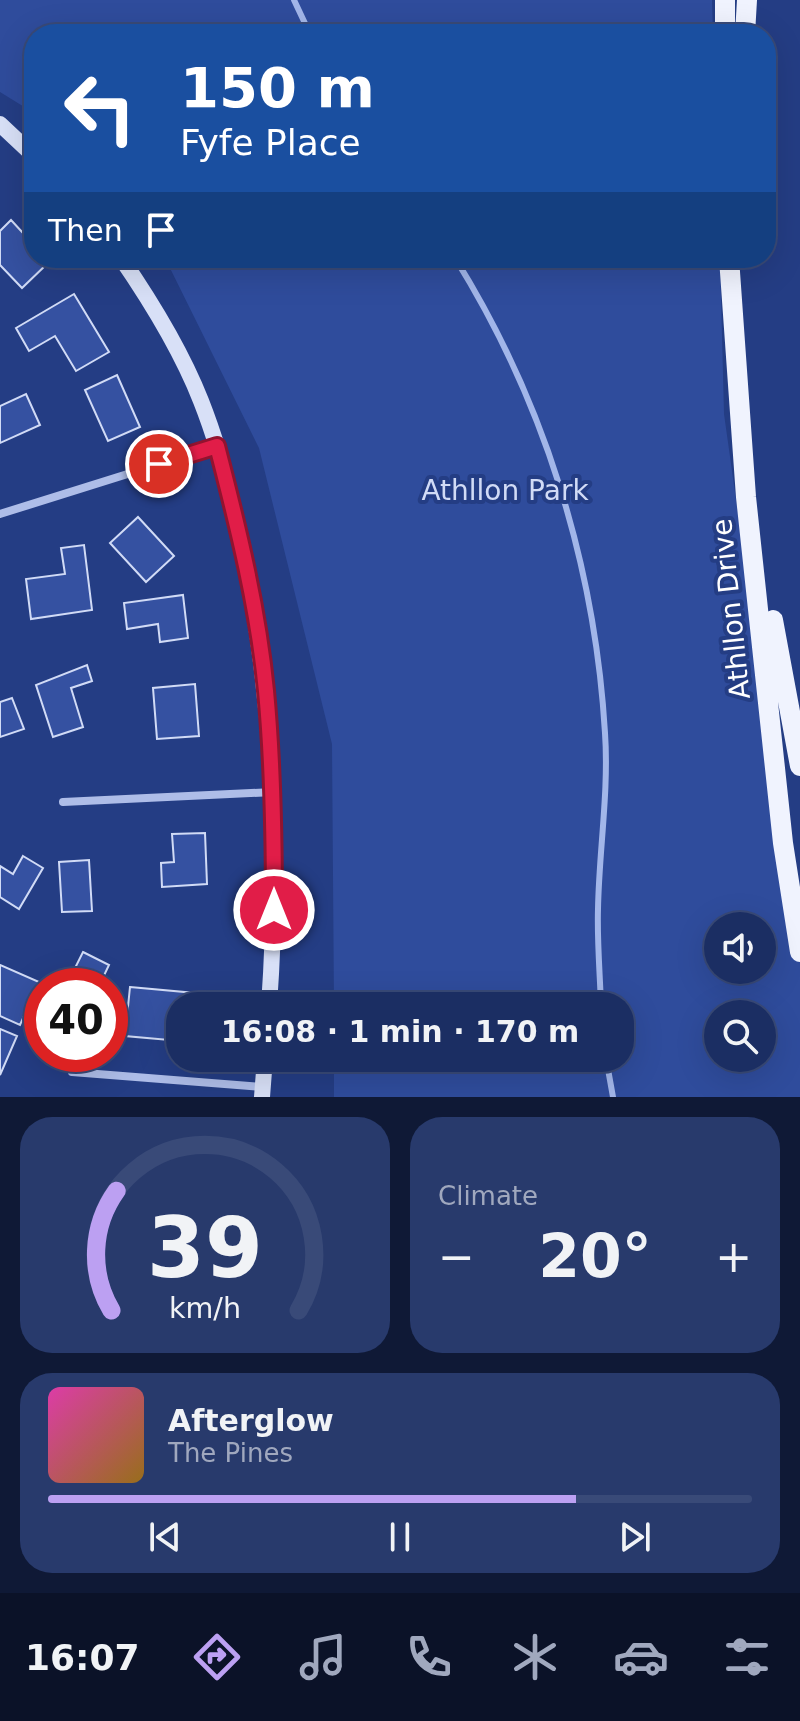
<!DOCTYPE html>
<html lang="en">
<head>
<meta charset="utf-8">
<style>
	body { margin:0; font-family:"DejaVu Sans",sans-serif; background:#283a6c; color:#f1f3f6; height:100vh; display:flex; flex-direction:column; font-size:30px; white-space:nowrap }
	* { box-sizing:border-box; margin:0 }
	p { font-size:26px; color:#a0a8be }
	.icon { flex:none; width:44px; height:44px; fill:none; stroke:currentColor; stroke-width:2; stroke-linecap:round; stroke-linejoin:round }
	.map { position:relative; height:1097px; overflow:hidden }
	.side { display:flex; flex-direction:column; gap:20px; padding:20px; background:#0f1936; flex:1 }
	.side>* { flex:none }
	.banner { position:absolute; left:24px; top:24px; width:752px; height:244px; border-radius:32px; box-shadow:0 8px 32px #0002,0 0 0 2px #394a78; background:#1a4fa0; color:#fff; overflow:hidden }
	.controls { position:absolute; left:704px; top:912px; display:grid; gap:16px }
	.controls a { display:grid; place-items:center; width:72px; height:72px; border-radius:50%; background:#1b2e63; box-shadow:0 8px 32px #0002,0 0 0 2px #394a78; font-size:40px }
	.speed { position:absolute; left:24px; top:968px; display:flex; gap:16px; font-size:40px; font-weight:700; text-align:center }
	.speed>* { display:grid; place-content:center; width:104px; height:104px; border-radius:50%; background:#1b2e63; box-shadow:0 8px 32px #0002,0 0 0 2px #394a78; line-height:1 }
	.speed .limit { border:12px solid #d22; background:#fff; color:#111 }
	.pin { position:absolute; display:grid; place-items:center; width:68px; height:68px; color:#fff; margin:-34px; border:4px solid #fff; border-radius:50%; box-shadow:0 2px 8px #0007 }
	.me { position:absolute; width:88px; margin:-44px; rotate:0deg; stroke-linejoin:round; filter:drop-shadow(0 0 6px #0008) }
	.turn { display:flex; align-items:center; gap:28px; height:168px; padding:0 24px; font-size:36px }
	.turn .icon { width:104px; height:104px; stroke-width:2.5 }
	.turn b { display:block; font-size:56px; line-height:68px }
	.then { display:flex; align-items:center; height:76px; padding:0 24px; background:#0003; gap:16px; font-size:30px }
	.big { font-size:60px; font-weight:600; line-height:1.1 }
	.side .widget { flex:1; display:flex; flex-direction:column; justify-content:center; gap:12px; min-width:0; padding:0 28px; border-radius:32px; background:#283a6c }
	.side .dial { align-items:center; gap:0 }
	.dial svg { height:208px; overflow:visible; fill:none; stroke:#394a78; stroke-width:7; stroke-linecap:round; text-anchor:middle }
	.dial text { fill:#f1f3f6; stroke:none }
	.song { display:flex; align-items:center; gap:24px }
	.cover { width:96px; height:96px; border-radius:12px; background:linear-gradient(135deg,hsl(320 70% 55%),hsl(40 70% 35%)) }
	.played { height:8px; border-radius:4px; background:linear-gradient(90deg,#bca0f2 75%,#394a78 75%) }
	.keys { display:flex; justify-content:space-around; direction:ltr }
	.heat { display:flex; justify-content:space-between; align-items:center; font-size:44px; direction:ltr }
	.side .tiles { flex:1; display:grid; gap:20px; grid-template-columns:1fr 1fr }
	.widget:last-child { grid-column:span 2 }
	.trip { position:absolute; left:166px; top:992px; width:468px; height:80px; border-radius:32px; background:#1b2e63; box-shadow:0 8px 32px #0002,0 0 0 2px #394a78; font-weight:600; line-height:80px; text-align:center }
	.tab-bar { display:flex; height:128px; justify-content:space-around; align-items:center; background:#0b1228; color:#a0a8be }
	.tab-bar .icon { width:56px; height:56px }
	.tab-bar .active { color:#bca0f2 }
	.tab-bar b { font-size:36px; color:#f1f3f6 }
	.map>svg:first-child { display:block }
	.green { fill:#2f4c9c; fill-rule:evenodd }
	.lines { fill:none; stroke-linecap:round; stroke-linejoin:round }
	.stream { stroke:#a2b6e9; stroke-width:6 }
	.building { fill:#3551a1; stroke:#d1dbf6; stroke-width:2 }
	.street { stroke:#aebde8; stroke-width:8 }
	.secondary { stroke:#d8e0f7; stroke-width:16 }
	.primary { stroke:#f0f3fe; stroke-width:20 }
	.route-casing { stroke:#92132f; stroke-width:20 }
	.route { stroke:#e11d48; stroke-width:14 }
	.labels { text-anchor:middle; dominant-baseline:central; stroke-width:8; stroke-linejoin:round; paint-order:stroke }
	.park-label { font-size:28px; fill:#d1dbf6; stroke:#243d84 }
	.street-label { font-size:28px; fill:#fff; stroke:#243d84 }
</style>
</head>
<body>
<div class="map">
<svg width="800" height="1097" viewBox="0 0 800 1097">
	<rect width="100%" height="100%" fill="#243d84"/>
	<path class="green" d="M 0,0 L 712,0 L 713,34 L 34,34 L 34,113 L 0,92 Z
		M 165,258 L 720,258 L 724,414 L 800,956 L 800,1097 L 334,1097 L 334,1058 L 620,1058 L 620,1006 L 334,1006 L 332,744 L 259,448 ZM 718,926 L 762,926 L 762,970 L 718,970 ZM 718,1014 L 762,1014 L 762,1058 L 718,1058 Z"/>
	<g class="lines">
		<path class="stream" d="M 294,0 L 310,34
			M 455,258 C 544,401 595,565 605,733 C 609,791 599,851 598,909 C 597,941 600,974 601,1006
			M 606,1058 L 613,1097"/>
	</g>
	<path class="building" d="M 11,220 L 34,245 L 34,258 L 46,258 L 50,261 L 22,288 L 0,265 L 0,231 Z
		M 74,294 L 109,352 L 76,371 L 55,336 L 29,351 L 16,328 Z
		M 117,375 L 140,427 L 108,441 L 85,390 Z
		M 26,394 L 40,425 L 0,443 L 0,406 Z
		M 138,517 L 174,556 L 146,582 L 110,543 Z
		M 84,545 L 92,610 L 31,619 L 26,579 L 65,574 L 61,548 Z
		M 183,595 L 188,638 L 160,642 L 158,624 L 127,629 L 124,603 Z
		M 87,665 L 92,681 L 71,688 L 83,727 L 53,737 L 36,685 Z
		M 195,684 L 199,736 L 157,739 L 153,688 Z
		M 12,698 L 24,729 L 0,737 L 0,702 Z
		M 205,833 L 207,884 L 162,887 L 161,863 L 174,862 L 172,834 Z
		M 23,856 L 43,868 L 19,909 L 0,897 L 0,866 L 13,874 Z
		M 89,860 L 92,911 L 62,912 L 59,862 Z
		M 83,952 L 109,965 L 99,986 L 66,986 Z
		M 0,965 L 39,982 L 20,1025 L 0,1016 Z
		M 130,987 L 206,994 L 205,1006 L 180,1006 L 180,1041 L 125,1036 Z
		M 0,1029 L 17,1036 L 0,1075 Z"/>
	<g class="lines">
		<path class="street" d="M 0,514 L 217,446
			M 63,802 L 273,792
			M 72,1072 L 262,1087"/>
		<path class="secondary" d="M 0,124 L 34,156
			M 121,258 C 152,303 181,350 201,401 C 224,459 238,522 249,583 C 274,723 279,864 269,1006
			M 262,1097 L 265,1058"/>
		<path class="primary" d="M 725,34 L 725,0
			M 745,34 L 747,0
			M 729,258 L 746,497 L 783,843 L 800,952
			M 773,620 L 800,766"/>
	</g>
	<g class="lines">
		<defs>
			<path id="route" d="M 159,464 L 217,446 C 238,527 258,608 266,691 C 273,764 274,837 274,910"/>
		</defs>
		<use href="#route" class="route-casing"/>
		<use href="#route" class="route"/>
	</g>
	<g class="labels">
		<g class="park-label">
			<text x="505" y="490">Athllon Park</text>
		</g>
		<g class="street-label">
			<text transform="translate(731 609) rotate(-96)">Athllon Drive</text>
		</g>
	</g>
</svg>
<div class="controls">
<a><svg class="icon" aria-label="sound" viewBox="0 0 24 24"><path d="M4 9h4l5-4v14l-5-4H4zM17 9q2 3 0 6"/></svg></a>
<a><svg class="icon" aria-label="search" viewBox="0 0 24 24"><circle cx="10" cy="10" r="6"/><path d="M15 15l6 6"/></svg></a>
</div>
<div class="speed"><div class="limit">40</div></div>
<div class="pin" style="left:159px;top:464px;background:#d93025"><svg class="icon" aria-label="arrive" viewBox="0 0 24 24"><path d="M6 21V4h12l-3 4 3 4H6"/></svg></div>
<svg class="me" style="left:274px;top:910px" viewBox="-20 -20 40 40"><circle r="17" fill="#e11d48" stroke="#fff" stroke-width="3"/><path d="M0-11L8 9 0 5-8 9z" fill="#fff"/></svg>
<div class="trip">16:08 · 1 min · 170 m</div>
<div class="banner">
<div class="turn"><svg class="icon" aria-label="left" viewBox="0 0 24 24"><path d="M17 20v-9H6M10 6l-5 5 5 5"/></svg><div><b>150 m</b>Fyfe Place</div></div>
<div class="then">Then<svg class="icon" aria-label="arrive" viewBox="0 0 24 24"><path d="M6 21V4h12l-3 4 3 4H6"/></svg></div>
</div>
</div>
<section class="side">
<div class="tiles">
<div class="widget dial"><svg viewBox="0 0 100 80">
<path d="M14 69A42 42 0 1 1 86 69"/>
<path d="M14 69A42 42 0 0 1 16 23" stroke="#bca0f2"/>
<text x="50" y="56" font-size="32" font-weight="700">39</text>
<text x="50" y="72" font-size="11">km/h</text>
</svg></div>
<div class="widget"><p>Climate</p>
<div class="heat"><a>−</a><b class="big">20°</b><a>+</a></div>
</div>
<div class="widget">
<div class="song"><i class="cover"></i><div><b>Afterglow</b><p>The Pines</p></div></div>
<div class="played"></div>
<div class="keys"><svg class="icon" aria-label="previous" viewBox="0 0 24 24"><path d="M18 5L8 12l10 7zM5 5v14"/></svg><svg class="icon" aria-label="pause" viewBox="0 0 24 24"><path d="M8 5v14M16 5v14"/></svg><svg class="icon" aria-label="next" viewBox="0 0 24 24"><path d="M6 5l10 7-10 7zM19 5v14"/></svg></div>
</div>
</div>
</section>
<nav class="tab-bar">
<b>16:07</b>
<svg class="icon active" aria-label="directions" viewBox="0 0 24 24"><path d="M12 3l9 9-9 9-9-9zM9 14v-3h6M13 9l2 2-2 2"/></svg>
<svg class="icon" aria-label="music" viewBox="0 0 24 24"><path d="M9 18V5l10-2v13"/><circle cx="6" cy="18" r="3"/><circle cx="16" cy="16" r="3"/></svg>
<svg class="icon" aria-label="phone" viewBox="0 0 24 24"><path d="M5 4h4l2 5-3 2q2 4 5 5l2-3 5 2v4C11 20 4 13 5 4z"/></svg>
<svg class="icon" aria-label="climate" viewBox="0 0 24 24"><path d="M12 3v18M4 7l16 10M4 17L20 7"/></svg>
<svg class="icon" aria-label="car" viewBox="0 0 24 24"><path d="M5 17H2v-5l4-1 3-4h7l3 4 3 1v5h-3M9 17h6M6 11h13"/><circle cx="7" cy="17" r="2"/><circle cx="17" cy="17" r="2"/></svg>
<svg class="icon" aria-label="filters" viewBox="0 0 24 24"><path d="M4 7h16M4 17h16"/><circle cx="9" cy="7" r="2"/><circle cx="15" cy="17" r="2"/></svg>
</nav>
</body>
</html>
